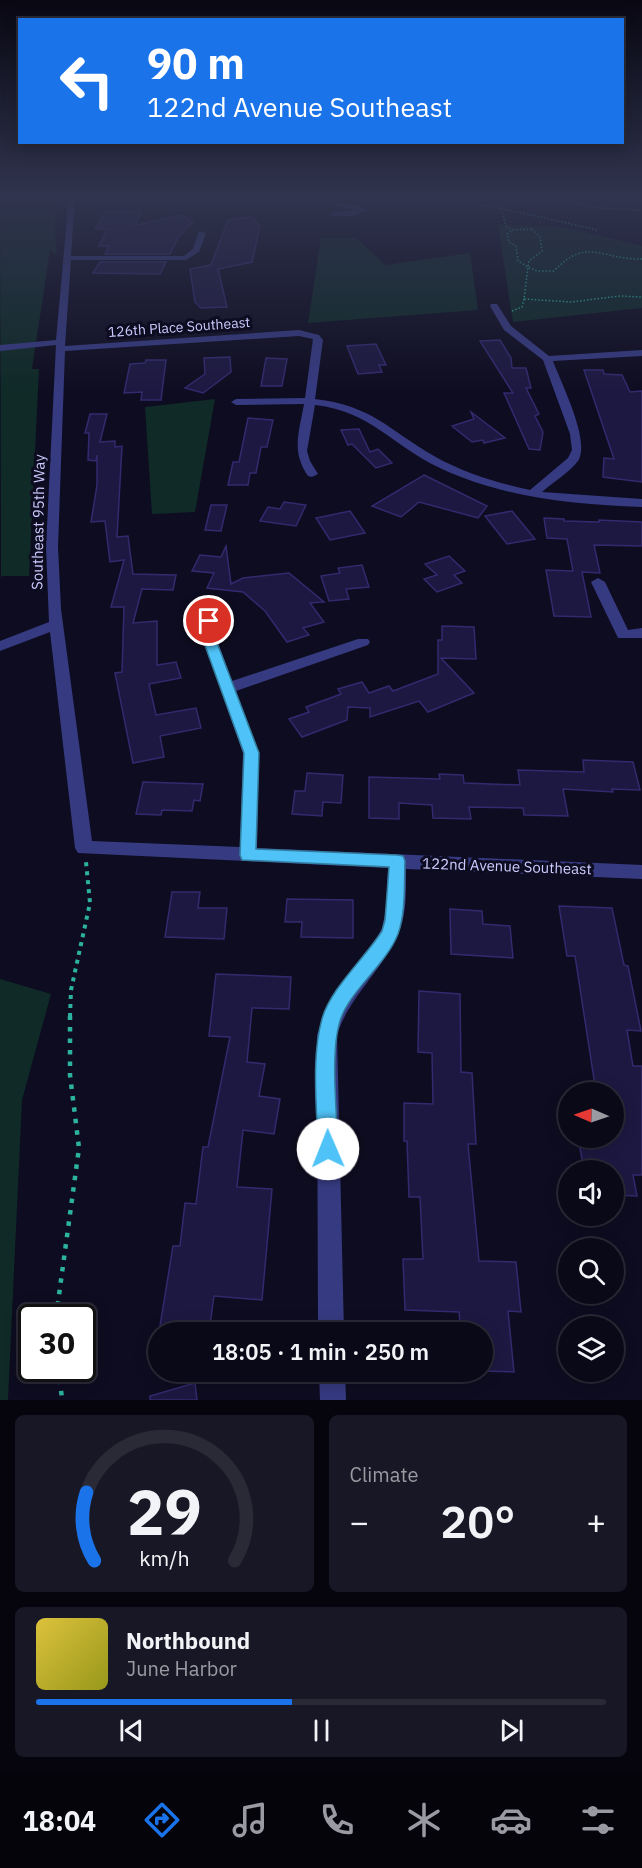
<!DOCTYPE html>
<html lang="en">
<head>
<meta charset="utf-8">
<style>
	body { margin:0; font-family:"IBM Plex Sans",sans-serif; background:#181725; color:#f1f3f6; height:100vh; display:flex; flex-direction:column; font-size:22px; white-space:nowrap }
	* { box-sizing:border-box; margin:0 }
	p { font-size:20px; color:#999aa2 }
	.icon { flex:none; width:33px; height:33px; fill:none; stroke:currentColor; stroke-width:2; stroke-linecap:round; stroke-linejoin:round }
	.map { position:relative; height:1400px; overflow:hidden }
	.side { display:flex; flex-direction:column; gap:15px; padding:15px; background:#06050d; flex:1 }
	.side>* { flex:none }
	.top-card { position:absolute; left:18px; top:18px; width:606px; height:126px; border-radius:0px; box-shadow:0 3px 15px #0003,0 0 0 2px #2a2a37; background:#1a73e8; color:#fff; overflow:hidden }
	.needle { width:39px; rotate:272deg }
	.buttons { position:absolute; left:558px; top:1082px; display:grid; gap:12px }
	.buttons a { display:grid; place-items:center; width:66px; height:66px; border-radius:50%; background:#0a0918; box-shadow:0 3px 15px #0003,0 0 0 2px #2a2a37; font-size:30px }
	.speed { position:absolute; left:18px; top:1304px; display:flex; gap:12px; font-size:30px; font-weight:700; text-align:center }
	.speed>* { display:grid; place-content:center; width:78px; height:78px; border-radius:50%; background:#0a0918; box-shadow:0 3px 15px #0003,0 0 0 2px #2a2a37; line-height:1 }
	.speed .limit { border:3px solid #111; border-radius:9px; background:#fff; color:#111 }
	.pin { position:absolute; display:grid; place-items:center; width:51px; height:51px; color:#fff; margin:-26px; border:3px solid #fff; border-radius:50%; box-shadow:0 2px 6px #0007 }
	.me { position:absolute; width:66px; margin:-33px; rotate:359deg; stroke-linejoin:round; filter:drop-shadow(0 0 4px #0008) }
	.turn { display:flex; align-items:center; gap:21px; height:126px; padding:0 30px; font-size:27px }
	.turn .icon { width:78px; height:78px; stroke-width:2.5 }
	.turn b { display:block; font-size:42px; line-height:51px }
	.big { font-size:45px; font-weight:600; line-height:1.1 }
	.side .card { flex:1; display:flex; flex-direction:column; justify-content:center; gap:9px; min-width:0; padding:0 21px; border-radius:9px; background:#181725 }
	.side .dial { align-items:center; gap:0 }
	.dial svg { height:156px; overflow:visible; fill:none; stroke:#2a2a37; stroke-width:7; stroke-linecap:round; text-anchor:middle }
	.dial text { fill:#f1f3f6; stroke:none }
	.song { display:flex; align-items:center; gap:18px }
	.cover { width:72px; height:72px; border-radius:9px; background:linear-gradient(135deg,hsl(50 70% 55%),hsl(60 70% 35%)) }
	.played { height:6px; border-radius:3px; background:linear-gradient(90deg,#1a73e8 45%,#2a2a37 45%) }
	.keys { display:flex; justify-content:space-around; direction:ltr }
	.heat { display:flex; justify-content:space-between; align-items:center; font-size:33px; direction:ltr }
	.side .tiles { flex:1; display:grid; gap:15px; grid-template-columns:1fr 1fr }
	.card:last-child { grid-column:span 2 }
	.trip { position:absolute; left:148px; top:1322px; width:345px; height:60px; border-radius:30px; background:#0a0918; box-shadow:0 3px 15px #0003,0 0 0 2px #2a2a37; font-weight:600; line-height:60px; text-align:center }
	.tab-bar { display:flex; height:96px; justify-content:space-around; align-items:center; background:#04040a; color:#999aa2 }
	.tab-bar .icon { width:42px; height:42px }
	.tab-bar .on { color:#1a73e8 }
	.tab-bar b { font-size:27px; color:#f1f3f6 }
	.map>svg:first-child { display:block }
	.green { fill:#0f2a27 }
	.building { fill:#1d1841; stroke:#322a6e; stroke-width:1.5 }
	.lines { fill:none; stroke-linecap:round; stroke-linejoin:round }
	.path-far2 { stroke:#2cb39f; stroke-width:1.5; stroke-dasharray:1.5 2; stroke-linecap:butt }
	.path-far1 { stroke:#2cb39f; stroke-width:4; stroke-dasharray:4 5; stroke-linecap:butt }
	.path { stroke:#2cb39f; stroke-width:4.5; stroke-dasharray:4.5 7; stroke-linecap:butt }
	.minor { fill:#363a80; fill-rule:evenodd }
	.route { fill:#4fc3f7; stroke:#337fa1; stroke-width:1.5 }
	.labels { text-anchor:middle; dominant-baseline:central; stroke-width:6; stroke-linejoin:round; paint-order:stroke }
	.far-street-label { font-size:14px; fill:#cdcbff; stroke:#0e0c20 }
	.street-label { font-size:15px; fill:#cdcbff; stroke:#0e0c20 }
</style>
</head>
<body>
<div class="map">
<svg width="642" height="1400" viewBox="0 0 642 1400">
	<rect width="100%" height="100%" fill="#0e0c20"/>
	<path class="green" d="M 0,196 L 58,196 L 55,212 L 56,255 L 50,250 L 32,369 L 39,369 L 29,576 L 2,576 L 1,579 Z
		M 498,225 L 563,227 L 642,246 L 642,308 L 513,322 Z
		M 321,238 L 356,238 L 386,265 L 470,253 L 478,310 L 308,323 Z
		M 215,399 L 195,512 L 152,514 L 145,407 Z
		M 0,979 L 51,994 L 22,1100 L 8,1400 L 0,1400 Z"/>
	<path class="building" d="M 140,211 L 136,225 L 182,215 L 193,222 L 179,236 L 170,254 L 105,254 L 109,246 L 99,246 L 107,229 L 95,229 L 106,212 Z
		M 251,217 L 260,226 L 252,262 L 218,269 L 227,307 L 201,308 L 195,302 L 190,269 L 211,265 L 228,220 Z
		M 100,262 L 166,262 L 160,274 L 93,273 Z
		M 500,340 L 511,358 L 512,368 L 526,368 L 531,388 L 526,388 L 539,414 L 535,416 L 543,432 L 540,450 L 529,449 L 504,393 L 513,393 L 480,341 Z
		M 376,344 L 386,365 L 379,365 L 382,372 L 358,374 L 347,346 Z
		M 230,357 L 231,372 L 203,393 L 185,388 L 205,374 L 204,358 Z
		M 266,358 L 287,359 L 282,386 L 261,386 Z
		M 146,360 L 166,360 L 161,400 L 141,400 L 142,392 L 124,393 L 130,364 L 145,363 Z
		M 584,370 L 603,370 L 604,374 L 622,375 L 630,392 L 642,391 L 642,482 L 603,477 L 604,458 L 614,459 Z
		M 471,412 L 479,418 L 505,438 L 484,443 L 483,440 L 472,442 L 452,426 L 474,419 Z
		M 90,414 L 107,414 L 100,442 L 115,441 L 115,447 L 122,446 L 117,537 L 128,536 L 133,574 L 176,575 L 173,590 L 142,589 L 133,623 L 157,621 L 157,665 L 176,662 L 181,678 L 149,684 L 156,715 L 196,708 L 201,728 L 160,736 L 164,757 L 133,763 L 115,673 L 122,672 L 124,607 L 111,607 L 124,560 L 110,562 L 105,521 L 91,522 L 97,485 L 97,455 L 96,461 L 88,460 L 89,433 L 85,433 Z
		M 248,418 L 273,420 L 267,447 L 261,447 L 256,473 L 250,473 L 248,485 L 228,485 L 233,462 L 239,462 Z
		M 359,429 L 370,452 L 378,449 L 392,463 L 376,468 L 352,444 L 348,445 L 341,430 Z
		M 424,475 L 487,506 L 478,518 L 419,502 L 401,517 L 372,506 Z
		M 284,502 L 306,505 L 296,526 L 260,521 L 268,507 L 280,509 Z
		M 211,505 L 227,505 L 221,531 L 205,530 Z
		M 350,511 L 365,533 L 330,540 L 316,518 Z
		M 512,511 L 535,539 L 507,544 L 485,516 Z
		M 544,518 L 564,519 L 564,521 L 599,522 L 599,520 L 642,522 L 642,546 L 594,545 L 600,573 L 582,572 L 591,617 L 554,616 L 546,570 L 573,571 L 567,539 L 547,538 Z
		M 226,546 L 231,584 L 243,578 L 289,573 L 324,602 L 310,603 L 324,622 L 303,628 L 309,635 L 287,642 L 265,611 L 243,592 L 207,588 L 214,573 L 192,571 L 200,555 L 221,557 Z
		M 449,556 L 465,571 L 454,575 L 462,583 L 437,592 L 424,579 L 437,575 L 425,564 Z
		M 362,565 L 369,587 L 346,589 L 349,599 L 329,601 L 321,576 L 340,573 L 338,568 Z
		M 442,626 L 474,627 L 476,659 L 441,658 L 474,693 L 428,712 L 419,701 L 370,717 L 370,708 L 348,707 L 347,720 L 302,737 L 289,719 L 309,712 L 306,707 L 341,694 L 338,689 L 362,682 L 369,693 L 389,686 L 393,691 L 438,674 L 438,640 L 442,640 Z
		M 583,760 L 633,762 L 640,790 L 612,789 L 613,792 L 563,789 L 568,816 L 524,815 L 523,808 L 469,807 L 471,819 L 433,818 L 432,805 L 399,803 L 399,819 L 369,818 L 369,777 L 440,779 L 439,774 L 463,775 L 464,783 L 520,785 L 518,770 L 584,772 Z
		M 307,773 L 343,775 L 341,803 L 323,802 L 322,816 L 292,814 L 295,791 L 305,791 Z
		M 143,782 L 203,784 L 200,801 L 194,800 L 192,811 L 162,810 L 161,815 L 136,814 Z
		M 172,892 L 200,892 L 198,908 L 227,908 L 224,939 L 165,937 Z
		M 287,899 L 353,900 L 353,938 L 301,937 L 302,922 L 285,922 Z
		M 559,906 L 612,908 L 624,965 L 628,966 L 641,1031 L 627,1030 L 633,1066 L 642,1066 L 642,1175 L 633,1175 L 637,1196 L 614,1195 L 614,1170 L 584,1170 L 578,1137 L 614,1137 L 614,1092 L 596,1092 L 575,956 L 567,956 Z
		M 450,909 L 482,911 L 483,924 L 510,926 L 513,958 L 451,954 Z
		M 216,974 L 291,977 L 289,1009 L 252,1008 L 247,1062 L 265,1064 L 259,1096 L 280,1099 L 274,1134 L 243,1130 L 237,1187 L 272,1189 L 262,1300 L 214,1296 L 209,1332 L 159,1332 L 173,1246 L 180,1246 L 185,1203 L 196,1204 L 203,1147 L 208,1147 L 230,1037 L 209,1036 Z
		M 419,991 L 460,994 L 461,1072 L 472,1073 L 476,1144 L 468,1144 L 479,1261 L 516,1262 L 521,1312 L 508,1311 L 514,1372 L 483,1371 L 483,1332 L 461,1332 L 459,1312 L 405,1310 L 403,1259 L 423,1259 L 420,1197 L 409,1197 L 407,1141 L 404,1141 L 404,1103 L 433,1104 L 432,1053 L 418,1052 Z
		M 195,1383 L 197,1400 L 150,1400 L 150,1396 Z"/>
	<g class="lines">
		<path class="path-far2" d="M 445,196 L 598,230
			M 531,196 L 600,208 L 642,210
			M 0,197 L 61,198
			M 84,197 L 163,196
			M 456,198 L 464,196
			M 501,209 L 506,226 L 512,230
			M 532,229 L 540,237 L 542,251 L 529,261 L 528,267 L 518,261 L 516,246 L 509,242 L 507,234 L 512,230 Z
			M 642,259 C 602,260 587,236 554,271 L 537,271 L 528,267 L 524,299 L 571,302 L 620,296 L 642,297
			M 512,311 L 522,307 L 524,299"/>
		<path class="path-far1" d="M 70,1017 L 71,990 L 90,903 L 86,862"/>
		<path class="path" d="M 56,1317 L 79,1148 L 70,1075 L 70,1016
			M 59,1368 L 62,1400"/>
		<path class="minor" d="M 69,196 L 75,196 L 71,256 L 184,256 L 193,249 L 199,231 L 206,233 L 199,252 L 186,260 L 71,260 L 65,346 L 299,330 L 319,335 L 323,340 L 315,399 C 373,406 387,429 434,456 C 464,473 497,483 530,490 L 568,458 L 572,450 L 570,434 L 543,360 L 504,330 L 490,306 L 491,304 L 497,304 L 511,326 L 549,356 L 642,350 L 642,356 L 553,361 C 561,383 591,441 578,461 C 570,472 553,482 542,492 L 642,499 L 642,507 C 572,504 504,498 440,468 C 392,446 373,412 315,405 L 307,451 L 310,461 L 318,474 L 312,477 L 308,476 C 291,451 299,433 304,404 L 236,405 L 231,402 L 236,399 L 305,398 L 313,339 L 299,336 L 65,351 L 58,547 L 61,609 L 92,841 L 240,847 L 243,753 L 203,640 L 202,621 L 209,617 L 216,621 L 217,640 L 232,681 L 358,639 L 368,639 L 370,642 L 368,645 L 236,691 L 259,753 L 257,848 L 642,865 L 642,879 L 406,869 C 406,889 407,910 400,929 C 386,968 350,994 337,1035 L 344,1332 L 318,1332 L 317,1035 L 331,1001 L 374,943 L 382,928 L 386,909 L 388,868 L 78,853 L 75,848 L 50,632 L 0,651 L 0,641 L 49,622 L 46,547 L 56,345 L 0,351 L 0,345 L 56,340 Z
			M 336,203 L 354,204 L 367,210 L 353,216 L 330,216 L 333,212 L 357,210 L 334,206 Z
			M 598,578 L 605,582 L 628,630 L 642,628 L 642,638 L 618,638 L 591,582 Z
			M 319,1371 L 345,1371 L 346,1400 L 320,1400 Z"/>
	</g>
	<linearGradient id="sky" x2="0" y2="1"><stop stop-color="#080712"/><stop offset="0.5" stop-color="#30344e"/><stop offset="1" stop-color="#30344e" stop-opacity="0"/></linearGradient>
	<rect width="642" height="392" fill="url(#sky)"/>
	<path class="route" d="M 209,617 L 215,621 L 216,640 L 259,753 L 256,849 L 397,855 L 403,856 L 405,861 C 404,884 406,912 398,934 C 386,965 349,991 340,1021 C 330,1053 337,1113 338,1149 L 335,1156 L 328,1159 L 321,1156 L 318,1149 C 317,1109 311,1057 322,1019 C 330,989 365,958 382,931 L 385,920 L 389,867 L 242,860 L 240,855 L 244,753 L 203,640 L 203,621 Z"/>
	<g class="labels">
		<g class="far-street-label">
			<text transform="translate(179 327) rotate(-4)">126th Place Southeast</text>
		</g>
		<g class="street-label">
			<text transform="translate(38 522) rotate(-89)">Southeast 95th Way</text>
			<text transform="translate(507 866) rotate(2)">122nd Avenue Southeast</text>
		</g>
	</g>
</svg>
<div class="buttons">
<a><svg class="needle" viewBox="-14 -14 28 28"><path d="M0-13l5 13h-10z" fill="#e53935"/><path d="M0 13l5-13h-10z" fill="#999aa2"/></svg></a>
<a><svg class="icon" aria-label="sound" viewBox="0 0 24 24"><path d="M4 9h4l5-4v14l-5-4H4zM17 9q2 3 0 6"/></svg></a>
<a><svg class="icon" aria-label="search" viewBox="0 0 24 24"><circle cx="10" cy="10" r="6"/><path d="M15 15l6 6"/></svg></a>
<a><svg class="icon" aria-label="layers" viewBox="0 0 24 24"><path d="M12 4l9 5-9 5-9-5zM3 14l9 5 9-5"/></svg></a>
</div>
<div class="speed"><div class="limit">30</div></div>
<div class="pin" style="left:209px;top:621px;background:#d93025"><svg class="icon" aria-label="arrive" viewBox="0 0 24 24"><path d="M6 21V4h12l-3 4 3 4H6"/></svg></div>
<svg class="me" style="left:328px;top:1149px" viewBox="-20 -20 40 40"><circle r="19" fill="#fff"/><path d="M0-13L10 11 0 6-10 11z" fill="#4fc3f7"/></svg>
<div class="trip">18:05 · 1 min · 250 m</div>
<div class="top-card">
<div class="turn"><svg class="icon" aria-label="left" viewBox="0 0 24 24"><path d="M17 20v-9H6M10 6l-5 5 5 5"/></svg><div><b>90 m</b>122nd Avenue Southeast</div></div>
</div>
</div>
<section class="side">
<div class="tiles">
<div class="card dial"><svg viewBox="0 0 100 80">
<path d="M14 69A42 42 0 1 1 86 69"/>
<path d="M14 69A42 42 0 0 1 10 34" stroke="#1a73e8"/>
<text x="50" y="56" font-size="32" font-weight="700">29</text>
<text x="50" y="72" font-size="11">km/h</text>
</svg></div>
<div class="card"><p>Climate</p>
<div class="heat"><a>−</a><b class="big">20°</b><a>+</a></div>
</div>
<div class="card">
<div class="song"><i class="cover"></i><div><b>Northbound</b><p>June Harbor</p></div></div>
<div class="played"></div>
<div class="keys"><svg class="icon" aria-label="previous" viewBox="0 0 24 24"><path d="M18 5L8 12l10 7zM5 5v14"/></svg><svg class="icon" aria-label="pause" viewBox="0 0 24 24"><path d="M8 5v14M16 5v14"/></svg><svg class="icon" aria-label="next" viewBox="0 0 24 24"><path d="M6 5l10 7-10 7zM19 5v14"/></svg></div>
</div>
</div>
</section>
<nav class="tab-bar">
<b>18:04</b>
<svg class="icon on" aria-label="directions" viewBox="0 0 24 24"><path d="M12 3l9 9-9 9-9-9zM9 14v-3h6M13 9l2 2-2 2"/></svg>
<svg class="icon" aria-label="music" viewBox="0 0 24 24"><path d="M9 18V5l10-2v13"/><circle cx="6" cy="18" r="3"/><circle cx="16" cy="16" r="3"/></svg>
<svg class="icon" aria-label="phone" viewBox="0 0 24 24"><path d="M5 4h4l2 5-3 2q2 4 5 5l2-3 5 2v4C11 20 4 13 5 4z"/></svg>
<svg class="icon" aria-label="climate" viewBox="0 0 24 24"><path d="M12 3v18M4 7l16 10M4 17L20 7"/></svg>
<svg class="icon" aria-label="car" viewBox="0 0 24 24"><path d="M5 17H2v-5l4-1 3-4h7l3 4 3 1v5h-3M9 17h6M6 11h13"/><circle cx="7" cy="17" r="2"/><circle cx="17" cy="17" r="2"/></svg>
<svg class="icon" aria-label="filters" viewBox="0 0 24 24"><path d="M4 7h16M4 17h16"/><circle cx="9" cy="7" r="2"/><circle cx="15" cy="17" r="2"/></svg>
</nav>
</body>
</html>
